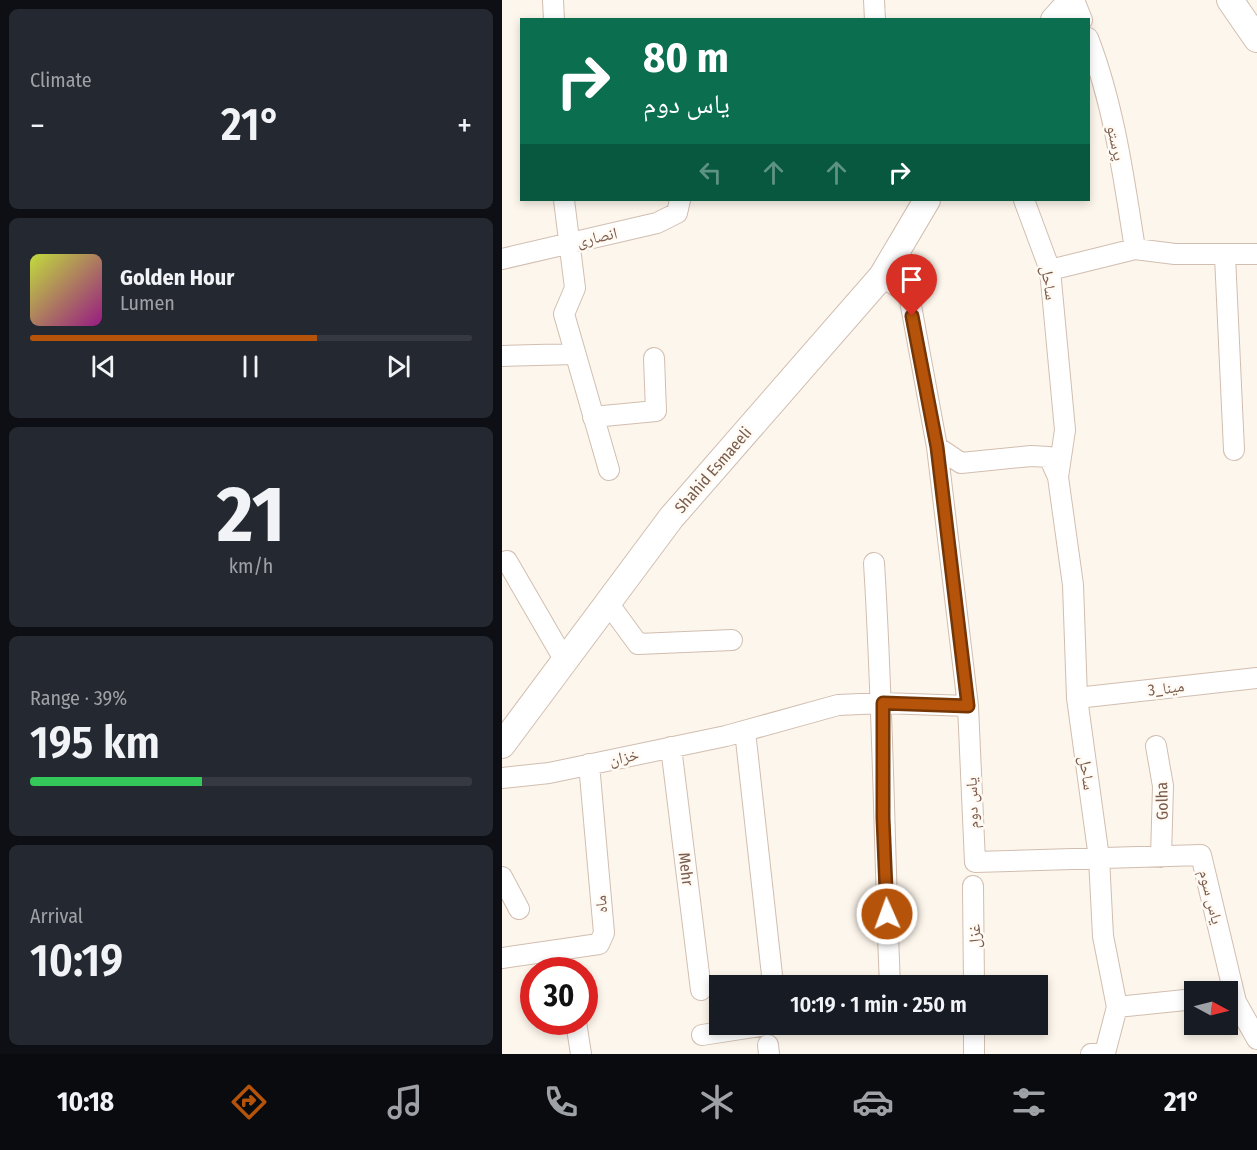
<!DOCTYPE html>
<html lang="en">
<head>
<meta charset="utf-8">
<style>
	body { margin:0; font-family:"Fira Sans Condensed","Noto Naskh Arabic",sans-serif; background:#242831; color:#f1f3f6; height:100vh; display:flex; flex-direction:column; font-size:22px; white-space:nowrap }
	* { box-sizing:border-box; margin:0 }
	p { font-size:20px; color:#9ea1a6 }
	.icon { flex:none; width:33px; height:33px; fill:none; stroke:currentColor; stroke-width:2; stroke-linecap:round; stroke-linejoin:round }
	.map { position:relative; flex:1; overflow:hidden }
	.drawer { display:flex; flex-direction:column; gap:9px; padding:9px; background:#0d0f14; width:502px }
	.drawer>* { flex:none }
	.top-card { position:absolute; left:18px; top:18px; width:570px; height:183px; border-radius:0px; box-shadow:0 3px 9px #0003; background:#0b6e4f; color:#fff; overflow:hidden }
	.needle { width:39px; rotate:97deg }
	.controls { position:absolute; left:682px; top:981px; display:grid; gap:12px }
	.controls a { display:grid; place-items:center; width:54px; height:54px; border-radius:0px; background:#171b24; box-shadow:0 3px 9px #0003; font-size:30px }
	.speed { position:absolute; left:18px; top:957px; display:flex; gap:12px; font-size:30px; font-weight:700; text-align:center }
	.speed>* { display:grid; place-content:center; width:78px; height:78px; border-radius:50%; background:#171b24; box-shadow:0 3px 9px #0003; line-height:1 }
	.speed .limit { border:9px solid #d22; background:#fff; color:#111 }
	.pin { position:absolute; display:grid; place-items:center; width:51px; height:51px; color:#fff; margin:-62px -26px; border-radius:50% 50% 50% 0; rotate:-45deg; box-shadow:0 0 6px #0007 }
	.pin .icon { rotate:45deg }
	.me { position:absolute; width:66px; margin:-33px; rotate:358deg; stroke-linejoin:round; filter:drop-shadow(0 0 4px #0008) }
	.turn { display:flex; align-items:center; gap:21px; height:126px; padding:0 24px; font-size:27px }
	.turn .icon { width:78px; height:78px; stroke-width:2.5 }
	.turn b { display:block; font-size:42px; line-height:51px }
	.lanes { display:flex; align-items:center; height:57px; padding:0 24px; background:#0003; justify-content:center; gap:30px; direction:ltr }
	.lanes .off { opacity:.35 }
	.big { font-size:45px; font-weight:600; line-height:1.1 }
	.drawer .tile { flex:1; display:flex; flex-direction:column; justify-content:center; gap:9px; min-width:0; padding:0 21px; border-radius:9px; background:#242831 }
	.drawer .dial { align-items:center; gap:0 }
	.dial b { font-size:78px; line-height:1 }
	.song { display:flex; align-items:center; gap:18px }
	.cover { width:72px; height:72px; border-radius:9px; background:linear-gradient(135deg,hsl(70 70% 55%),hsl(310 70% 35%)) }
	.played { height:6px; border-radius:3px; background:linear-gradient(90deg,#b45309 65%,#363941 65%) }
	.keys { display:flex; justify-content:space-around; direction:ltr }
	.heat { display:flex; justify-content:space-between; align-items:center; font-size:33px; direction:ltr }
	.charge { height:9px; border-radius:4px; background:linear-gradient(90deg,#34c759 39%,#363941 0) }
	.trip { position:absolute; left:207px; top:975px; width:339px; height:60px; border-radius:0px; background:#171b24; box-shadow:0 3px 9px #0003; font-weight:600; line-height:60px; text-align:center }
	.tab-bar { display:flex; height:96px; justify-content:space-around; align-items:center; background:#090b0e; color:#9ea1a6 }
	.tab-bar .icon { width:42px; height:42px }
	.tab-bar .active { color:#b45309 }
	.tab-bar b { font-size:27px; color:#f1f3f6 }
	main { display:flex; flex:1; min-height:0 }
	.map>svg:first-child { display:block }
	.lines { fill:none; stroke-linecap:round; stroke-linejoin:round }
	.minor-casing { stroke:#d1beb0; stroke-width:22 }
	.tertiary-casing { stroke:#d1beb0; stroke-width:28 }
	.minor { stroke:#fff; stroke-width:20 }
	.tertiary { stroke:#fff; stroke-width:26 }
	.route-casing { stroke:#753606; stroke-width:15 }
	.route { stroke:#b45309; stroke-width:10 }
	.labels { text-anchor:middle; dominant-baseline:central; stroke-width:5; stroke-linejoin:round; paint-order:stroke }
	.street-label { font-size:16px; fill:#7a5c4d; stroke:#fffaf3 }
</style>
</head>
<body>
<main>
<section class="drawer">
<div class="tile"><p>Climate</p>
<div class="heat"><a>−</a><b class="big">21°</b><a>+</a></div>
</div>
<div class="tile">
<div class="song"><i class="cover"></i><div><b>Golden Hour</b><p>Lumen</p></div></div>
<div class="played"></div>
<div class="keys"><svg class="icon" aria-label="previous" viewBox="0 0 24 24"><path d="M18 5L8 12l10 7zM5 5v14"/></svg><svg class="icon" aria-label="pause" viewBox="0 0 24 24"><path d="M8 5v14M16 5v14"/></svg><svg class="icon" aria-label="next" viewBox="0 0 24 24"><path d="M6 5l10 7-10 7zM19 5v14"/></svg></div>
</div>
<div class="tile dial"><b>21</b><p>km/h</p></div>
<div class="tile"><p>Range · 39%</p><b class="big">195 km</b><div class="charge"></div></div>
<div class="tile"><p>Arrival</p><b class="big">10:19</b></div>
</section>
<div class="map">
<svg width="755" height="1054" viewBox="0 0 755 1054">
	<rect width="100%" height="100%" fill="#fdf6ec"/>
	<g class="lines">
		<defs>
			<path id="minor" d="M 51,0 L 52,20
				M 372,0 L 373,20
				M 572,0 L 580,20
				M 586,38 C 612,105 622,179 633,249
				M 62,200 L 73,288 L 62,314 L 107,470
				M 522,200 L 548,270 L 563,430 L 556,477
				M 723,256 L 732,450
				M 0,259 L 155,223 L 175,213 L 178,200
				M 548,270 L 633,249 L 673,254 L 755,254
				M 380,276 L 407,295 L 435,447 L 459,463 L 529,456 L 547,457 L 556,477 L 571,585 L 575,698 L 597,858 L 601,936 L 615,1007 L 603,1053 L 589,1054
				M 0,356 L 73,354
				M 91,417 L 154,411 L 152,358
				M 435,447 L 466,706
				M 5,561 L 63,661
				M 372,563 C 381,704 382,845 388,986
				M 106,603 L 136,644 L 230,640
				M 575,698 L 755,678
				M 243,731 L 270,975
				M 654,746 L 661,786 L 659,857
				M 169,747 L 199,990
				M 0,778 L 47,773 L 224,736 L 336,705 L 381,703 L 466,706 L 473,862 L 699,855 L 734,1002
				M 0,877 L 17,909
				M 471,886 L 472,986
				M 0,958 L 97,944 L 102,933 L 87,764
				M 726,1001 L 734,1002 L 755,1039
				M 615,1007 L 693,999
				M 74,1022 L 79,1054
				M 472,1024 L 472,1054
				M 200,1035 L 271,1024
				M 266,1045 L 267,1054"/>
			<path id="tertiary" d="M 728,0 L 755,39
				M 552,20 L 570,0
				M 0,745 L 169,518 L 380,276 L 425,200"/>
		</defs>
		<use href="#minor" class="minor-casing"/>
		<use href="#tertiary" class="tertiary-casing"/>
		<use href="#minor" class="minor"/>
		<use href="#tertiary" class="tertiary"/>
	</g>
	<g class="lines">
		<defs>
			<path id="route" d="M 385,914 L 381,818 L 381,703 L 466,706 L 435,447 L 410,316"/>
		</defs>
		<use href="#route" class="route-casing"/>
		<use href="#route" class="route"/>
	</g>
	<g class="labels">
		<g class="street-label">
			<text transform="translate(614 143) rotate(78)">پرستو</text>
			<text transform="translate(95 237) rotate(-13)">انصاری</text>
			<text transform="translate(547 283) rotate(82)">ساحل</text>
			<text transform="translate(211 470) rotate(-49)">Shahid Esmaeeli</text>
			<text transform="translate(664 688) rotate(-7)">مینا_3</text>
			<text transform="translate(122 757) rotate(-12)">خزان</text>
			<text transform="translate(585 773) rotate(82)">ساحل</text>
			<text transform="translate(660 801) rotate(-91)">Golha</text>
			<text transform="translate(470 803) rotate(-92)">یاس دوم</text>
			<text transform="translate(184 869) rotate(83)">Mehr</text>
			<text transform="translate(709 897) rotate(76)">یاس سوم</text>
			<text transform="translate(99 904) rotate(-95)">ماه</text>
			<text transform="translate(472 936) rotate(-90)">غزل</text>
		</g>
	</g>
</svg>
<div class="controls">
<a><svg class="needle" viewBox="-14 -14 28 28"><path d="M0-13l5 13h-10z" fill="#e53935"/><path d="M0 13l5-13h-10z" fill="#9ea1a6"/></svg></a>
</div>
<div class="speed"><div class="limit">30</div></div>
<div class="pin" style="left:410px;top:316px;background:#d93025"><svg class="icon" aria-label="arrive" viewBox="0 0 24 24"><path d="M6 21V4h12l-3 4 3 4H6"/></svg></div>
<svg class="me" style="left:385px;top:914px" viewBox="-20 -20 40 40"><circle r="17" fill="#b45309" stroke="#fff" stroke-width="3"/><path d="M0-11L8 9 0 5-8 9z" fill="#fff"/></svg>
<div class="trip">10:19 · 1 min · 250 m</div>
<div class="top-card">
<div class="turn"><svg class="icon" aria-label="right" viewBox="0 0 24 24"><path d="M7 20v-9h11M14 6l5 5-5 5"/></svg><div><b>80 m</b>یاس دوم</div></div>
<div class="lanes"><svg class="icon off" aria-label="left" viewBox="0 0 24 24"><path d="M17 20v-9H6M10 6l-5 5 5 5"/></svg><svg class="icon off" aria-label="ahead" viewBox="0 0 24 24"><path d="M12 20V5M6 11l6-6 6 6"/></svg><svg class="icon off" aria-label="ahead" viewBox="0 0 24 24"><path d="M12 20V5M6 11l6-6 6 6"/></svg><svg class="icon" aria-label="right" viewBox="0 0 24 24"><path d="M7 20v-9h11M14 6l5 5-5 5"/></svg></div>
</div>
</div>
</main>
<nav class="tab-bar">
<b>10:18</b>
<svg class="icon active" aria-label="directions" viewBox="0 0 24 24"><path d="M12 3l9 9-9 9-9-9zM9 14v-3h6M13 9l2 2-2 2"/></svg>
<svg class="icon" aria-label="music" viewBox="0 0 24 24"><path d="M9 18V5l10-2v13"/><circle cx="6" cy="18" r="3"/><circle cx="16" cy="16" r="3"/></svg>
<svg class="icon" aria-label="phone" viewBox="0 0 24 24"><path d="M5 4h4l2 5-3 2q2 4 5 5l2-3 5 2v4C11 20 4 13 5 4z"/></svg>
<svg class="icon" aria-label="climate" viewBox="0 0 24 24"><path d="M12 3v18M4 7l16 10M4 17L20 7"/></svg>
<svg class="icon" aria-label="car" viewBox="0 0 24 24"><path d="M5 17H2v-5l4-1 3-4h7l3 4 3 1v5h-3M9 17h6M6 11h13"/><circle cx="7" cy="17" r="2"/><circle cx="17" cy="17" r="2"/></svg>
<svg class="icon" aria-label="filters" viewBox="0 0 24 24"><path d="M4 7h16M4 17h16"/><circle cx="9" cy="7" r="2"/><circle cx="15" cy="17" r="2"/></svg>
<b>21°</b>
</nav>
</body>
</html>
